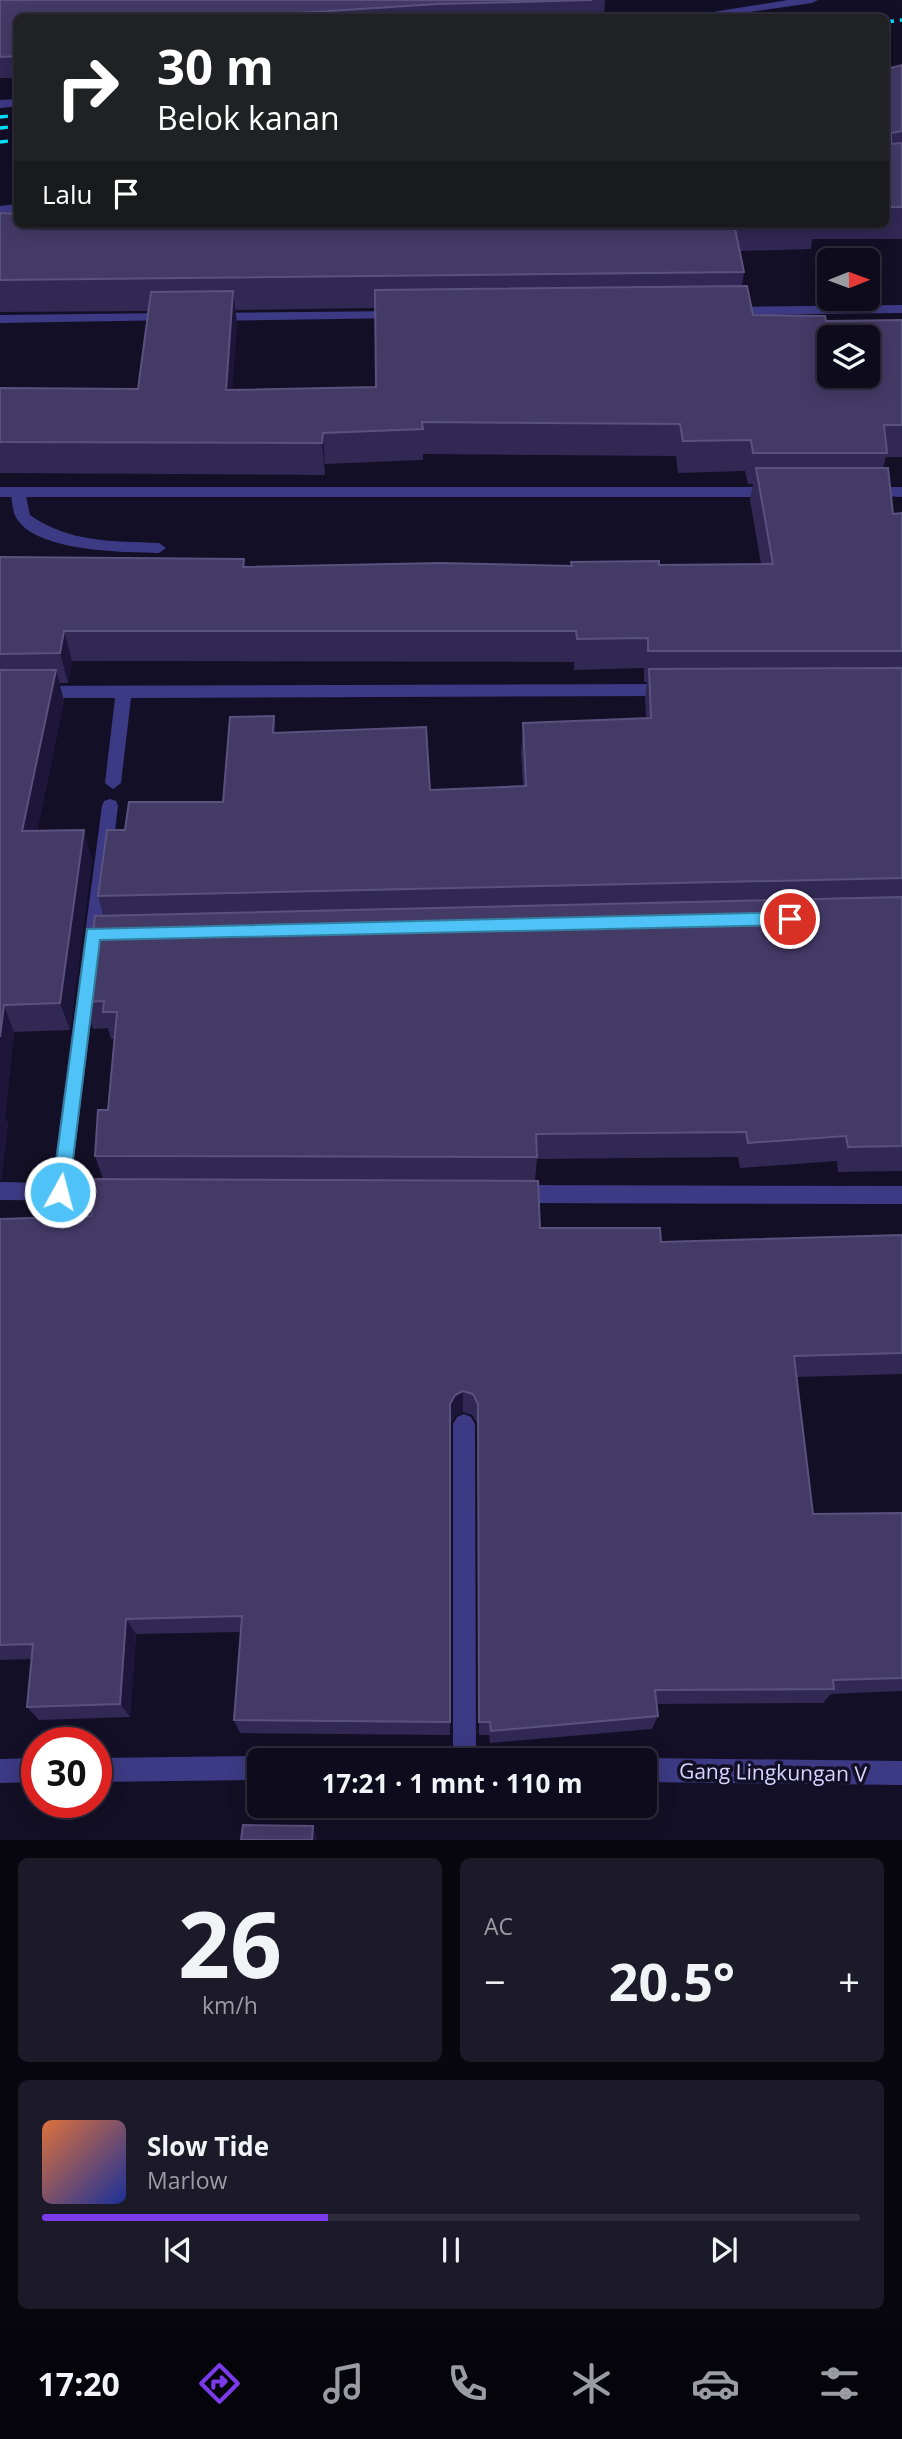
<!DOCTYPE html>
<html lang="id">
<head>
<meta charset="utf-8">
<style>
	body { margin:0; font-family:"Open Sans",sans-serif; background:#1c1929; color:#f1f3f6; height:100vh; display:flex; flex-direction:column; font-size:26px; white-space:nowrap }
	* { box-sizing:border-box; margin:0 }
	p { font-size:23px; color:#9b9ba3 }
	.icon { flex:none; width:38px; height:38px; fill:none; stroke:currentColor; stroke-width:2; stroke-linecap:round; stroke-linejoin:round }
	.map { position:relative; height:1840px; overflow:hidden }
	.details { display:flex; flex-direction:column; gap:18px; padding:18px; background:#08060f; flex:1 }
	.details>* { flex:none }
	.hud { position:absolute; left:14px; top:14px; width:875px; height:214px; border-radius:10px; box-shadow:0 4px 18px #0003,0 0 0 2px #2e2b3b; background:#202124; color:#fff; overflow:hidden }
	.needle { width:46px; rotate:89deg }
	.tools { position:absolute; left:817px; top:248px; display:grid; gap:14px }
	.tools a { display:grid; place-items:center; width:63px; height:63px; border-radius:10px; background:#0e0b1c; box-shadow:0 4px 18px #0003,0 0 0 2px #2e2b3b; font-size:35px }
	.speed { position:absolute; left:21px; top:1727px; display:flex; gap:14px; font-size:35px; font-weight:700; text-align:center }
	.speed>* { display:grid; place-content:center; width:91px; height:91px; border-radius:50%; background:#0e0b1c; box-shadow:0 4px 18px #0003,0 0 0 2px #2e2b3b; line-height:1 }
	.speed .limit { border:10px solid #d22; background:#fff; color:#111 }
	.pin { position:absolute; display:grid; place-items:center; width:60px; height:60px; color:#fff; margin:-30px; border:4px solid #fff; border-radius:50%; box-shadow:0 2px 7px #0007 }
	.me { position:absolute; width:77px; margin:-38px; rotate:7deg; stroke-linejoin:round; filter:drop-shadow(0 0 5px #0008) }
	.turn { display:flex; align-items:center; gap:24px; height:147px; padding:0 28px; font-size:32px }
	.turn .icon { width:91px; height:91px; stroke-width:2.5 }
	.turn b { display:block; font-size:49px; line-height:60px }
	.then { display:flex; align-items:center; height:66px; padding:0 28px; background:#0003; gap:14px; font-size:26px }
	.big { font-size:52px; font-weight:700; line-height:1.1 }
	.details .card { flex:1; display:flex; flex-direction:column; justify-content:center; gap:10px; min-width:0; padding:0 24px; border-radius:10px; background:#1c1929 }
	.details .dial { align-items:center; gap:0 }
	.dial b { font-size:91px; line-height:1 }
	.song { display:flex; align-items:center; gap:21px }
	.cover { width:84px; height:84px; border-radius:10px; background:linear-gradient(135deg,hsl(20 70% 55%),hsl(230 70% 35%)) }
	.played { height:7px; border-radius:4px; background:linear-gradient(90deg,#7c3aed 35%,#2e2b3b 35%) }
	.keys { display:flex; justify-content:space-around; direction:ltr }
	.heat { display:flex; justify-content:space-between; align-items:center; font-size:38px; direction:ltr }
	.details .tiles { flex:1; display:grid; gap:18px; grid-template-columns:1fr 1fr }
	.card:last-child { grid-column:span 2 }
	.trip { position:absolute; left:247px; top:1748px; width:410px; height:70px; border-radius:10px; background:#0e0b1c; box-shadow:0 4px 18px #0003,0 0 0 2px #2e2b3b; font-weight:700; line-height:70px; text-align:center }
	.tab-bar { display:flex; height:112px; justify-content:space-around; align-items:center; background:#06040b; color:#9b9ba3 }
	.tab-bar .icon { width:49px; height:49px }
	.tab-bar .active { color:#7c3aed }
	.tab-bar b { font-size:32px; color:#f1f3f6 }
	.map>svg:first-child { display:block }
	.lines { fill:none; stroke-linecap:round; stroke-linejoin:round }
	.service { fill:#3d3a85; fill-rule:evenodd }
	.minor { fill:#3d3a85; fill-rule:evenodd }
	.rail { stroke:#00e5ff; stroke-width:3.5; stroke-dasharray:8 6; stroke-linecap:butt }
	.wall { fill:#312854; fill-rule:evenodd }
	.shaded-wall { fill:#1d163a }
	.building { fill:#433a66; stroke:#5a527e; stroke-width:2; fill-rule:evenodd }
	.route { fill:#4fc3f7; stroke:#337fa1; stroke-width:2 }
	.labels { text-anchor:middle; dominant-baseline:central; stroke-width:7; stroke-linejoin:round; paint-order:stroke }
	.near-street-label { font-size:21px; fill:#d9d4ff; stroke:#130f26 }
</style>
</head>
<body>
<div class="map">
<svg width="902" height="1841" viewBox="0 0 902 1841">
	<rect width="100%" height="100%" fill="#130f26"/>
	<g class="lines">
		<path class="service" d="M 18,487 L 25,492 L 30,515 C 70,543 112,541 159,543 L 166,548 L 159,553 C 124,552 38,552 17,519 C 12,512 12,500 11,492 Z"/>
		<path class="minor" d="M 788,0 L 818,0 L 812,3 L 709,18 L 676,18 Z
			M 18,99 L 18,106 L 0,108 L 0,100 Z
			M 18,204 L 18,212 L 0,214 L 0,206 Z
			M 902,305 L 902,313 L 728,315 L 721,311 L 728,307 Z
			M 399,311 L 406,315 L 404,318 L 213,321 L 206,317 L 213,313 Z
			M 171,313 L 178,317 L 176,320 L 0,323 L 0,315 Z
			M 0,487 L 773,487 L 780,492 L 773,497 L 0,497 Z
			M 868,487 L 902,487 L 902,497 L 863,495 L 861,492 Z
			M 668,684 L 676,690 L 668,696 L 131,698 L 121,783 L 113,789 L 105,783 L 115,698 L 0,698 L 0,686 Z
			M 110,799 L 116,801 L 118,806 L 103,926 L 121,928 L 124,933 L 121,938 L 101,941 L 71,1183 L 115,1183 L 122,1186 L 125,1192 L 122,1198 L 115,1201 L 0,1200 L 0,1182 L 52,1183 L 102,806 L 104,801 Z
			M 517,1185 L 902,1186 L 902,1204 L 517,1203 L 510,1200 L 507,1194 L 510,1188 Z
			M 464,1414 L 471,1417 L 475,1424 L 476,1760 L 453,1760 L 453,1424 L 457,1417 Z
			M 259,1756 L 268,1760 L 259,1760 L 259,1780 L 96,1782 L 96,1758 Z
			M 37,1758 L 37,1782 L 0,1783 L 0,1759 Z
			M 644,1758 L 902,1761 L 902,1785 L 644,1782 L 644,1760 L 639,1760 Z"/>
		<path class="rail" d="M 886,22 L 902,20
			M 0,117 L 18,115
			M 0,128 L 18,126
			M 0,142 L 18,140"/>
	</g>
	<path class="wall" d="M 0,0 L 605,0 L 604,18 L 18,18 L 18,78 L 0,78 Z
		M 902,65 L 902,239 L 812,239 L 811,249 L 740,251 L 744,272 L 742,286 L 753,315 L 826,321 L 902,321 L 902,457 L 886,457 L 883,468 L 893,514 L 902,513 L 902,1171 L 838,1172 L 837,1161 L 740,1168 L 738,1157 L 537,1159 L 535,1181 L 540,1228 L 661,1242 L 902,1235 L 902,1374 L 796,1377 L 813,1514 L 902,1513 L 902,1691 L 831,1694 L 823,1703 L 656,1704 L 658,1716 L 652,1729 L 490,1743 L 489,1735 L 479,1735 L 478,1424 L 472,1415 L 463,1412 L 455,1416 L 450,1424 L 450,1735 L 240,1733 L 234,1720 L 241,1632 L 136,1634 L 130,1717 L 39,1720 L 27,1707 L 31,1659 L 0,1660 L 0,1219 L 91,1216 L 103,1179 L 95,1156 L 108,1110 L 114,1039 L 111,1039 L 108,1028 L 93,1029 L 84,1002 L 103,915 L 98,896 L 125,830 L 223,802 L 276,733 L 430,790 L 523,786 L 521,753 L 523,723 L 646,718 L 645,699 L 647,682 L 644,682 L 644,668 L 574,670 L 574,662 L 72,661 L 68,683 L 59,683 L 64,701 L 37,831 L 92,859 L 70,1030 L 14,1032 L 5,1117 L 8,1124 L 1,1179 L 0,1180 L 0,557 L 244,559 L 245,567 L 761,564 L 750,500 L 753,484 L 748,484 L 745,471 L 678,473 L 676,456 L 423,454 L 423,460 L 325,464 L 325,475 L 0,473 L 0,388 L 138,389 L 148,311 L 0,312 L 0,213 L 18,224 L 886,224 L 886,69 ZM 375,308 L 376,387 L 232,390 L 237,323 L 235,310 Z"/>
	<path class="shaded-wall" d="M 233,291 L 237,323 L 230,421 L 226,390 Z
		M 323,433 L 325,464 L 325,475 L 322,443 Z
		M 64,631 L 72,661 L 68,683 L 60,653 Z
		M 56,670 L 64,701 L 31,860 L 22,831 Z
		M 274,716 L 278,746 L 273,733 Z
		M 84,830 L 92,859 L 70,1030 L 60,1003 Z
		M 4,1005 L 14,1032 L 5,1117 L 8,1124 L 1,1179 L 0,1180 L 0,1037 Z
		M 463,1391 L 463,1412 L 455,1416 L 450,1424 L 450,1735 L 450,1404 L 455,1395 Z
		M 126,1619 L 136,1634 L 130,1717 L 120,1704 Z
		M 313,1826 L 317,1836 L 317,1840 L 312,1840 Z"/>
	<path class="building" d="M 0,0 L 592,0 L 438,4 L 268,15 L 267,18 L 18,18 L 18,56 L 0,57 Z
		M 902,65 L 902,131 L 891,133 L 891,144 L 902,143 L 902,207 L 886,207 L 886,69 Z
		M 0,213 L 18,214 L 18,224 L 734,224 L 744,272 L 0,280 Z
		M 747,286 L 753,315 L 825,316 L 826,321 L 902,320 L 902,425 L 884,425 L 887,453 L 753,453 L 751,440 L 683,441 L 680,424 L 422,422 L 423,429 L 323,433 L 322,443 L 0,442 L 0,388 L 138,389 L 151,292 L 233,291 L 226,390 L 376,387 L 375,290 ZM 830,338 L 868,338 L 868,376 L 830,376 Z
		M 756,468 L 888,468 L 893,514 L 902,513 L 902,651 L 648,651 L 648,638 L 577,639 L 576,631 L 64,631 L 60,653 L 0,654 L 0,557 L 244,559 L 243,567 L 440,563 L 572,566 L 571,562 L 659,561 L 659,565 L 773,564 Z
		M 902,668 L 902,878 L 98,896 L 107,830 L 125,830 L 129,802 L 223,802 L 230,717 L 274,716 L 273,733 L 426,727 L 430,790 L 526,786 L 523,723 L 651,718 L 649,669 Z
		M 0,670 L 56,670 L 22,831 L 84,830 L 60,1003 L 4,1005 L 0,1037 Z
		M 902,897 L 902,1146 L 848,1147 L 846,1136 L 748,1143 L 746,1132 L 536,1134 L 537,1157 L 95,1156 L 98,1110 L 108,1110 L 117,1012 L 103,1012 L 104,1001 L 84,1002 L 95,916 Z
		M 94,1179 L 538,1181 L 540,1228 L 660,1228 L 661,1242 L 902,1235 L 902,1353 L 794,1356 L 813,1514 L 902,1513 L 902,1678 L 833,1680 L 834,1689 L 655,1690 L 658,1716 L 491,1731 L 490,1722 L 479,1722 L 478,1404 L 473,1394 L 463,1391 L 455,1395 L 450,1404 L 450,1722 L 234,1720 L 242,1616 L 126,1619 L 120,1704 L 27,1707 L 33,1644 L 0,1645 L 0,1219 L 91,1216 Z
		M 243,1825 L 313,1826 L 312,1840 L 241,1840 Z"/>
	<path class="route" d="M 790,912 L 798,919 L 790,925 L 100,940 L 69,1192 L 67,1198 L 60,1200 L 54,1198 L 52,1192 L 87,929 Z"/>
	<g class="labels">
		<g class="near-street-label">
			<text transform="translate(773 1772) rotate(1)">Gang Lingkungan V</text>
		</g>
	</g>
</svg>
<div class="tools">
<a><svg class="needle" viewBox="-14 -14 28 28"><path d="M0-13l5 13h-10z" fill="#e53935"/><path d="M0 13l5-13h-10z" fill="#9b9ba3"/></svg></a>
<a><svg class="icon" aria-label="layers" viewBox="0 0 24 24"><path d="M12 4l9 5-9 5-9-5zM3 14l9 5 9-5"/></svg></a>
</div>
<div class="speed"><div class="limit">30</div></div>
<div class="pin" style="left:790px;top:919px;background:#d93025"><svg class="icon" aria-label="arrive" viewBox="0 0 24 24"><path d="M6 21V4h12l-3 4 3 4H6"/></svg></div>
<svg class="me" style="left:60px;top:1192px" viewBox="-20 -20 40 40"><circle r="17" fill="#4fc3f7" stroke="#fff" stroke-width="3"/><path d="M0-11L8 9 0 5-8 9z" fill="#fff"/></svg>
<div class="trip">17:21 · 1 mnt · 110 m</div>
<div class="hud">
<div class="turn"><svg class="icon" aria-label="right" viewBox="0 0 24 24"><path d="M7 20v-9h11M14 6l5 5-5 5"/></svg><div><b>30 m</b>Belok kanan</div></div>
<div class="then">Lalu<svg class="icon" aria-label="arrive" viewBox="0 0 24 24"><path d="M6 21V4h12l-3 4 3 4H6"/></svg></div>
</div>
</div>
<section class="details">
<div class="tiles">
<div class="card dial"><b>26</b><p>km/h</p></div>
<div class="card"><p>AC</p>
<div class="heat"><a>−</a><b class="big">20.5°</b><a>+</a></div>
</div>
<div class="card">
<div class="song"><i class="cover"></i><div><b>Slow Tide</b><p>Marlow</p></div></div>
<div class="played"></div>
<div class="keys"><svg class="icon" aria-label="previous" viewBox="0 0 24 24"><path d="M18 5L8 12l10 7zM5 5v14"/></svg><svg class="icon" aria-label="pause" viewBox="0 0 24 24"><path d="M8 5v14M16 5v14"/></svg><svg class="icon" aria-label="next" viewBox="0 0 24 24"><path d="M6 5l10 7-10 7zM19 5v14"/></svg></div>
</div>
</div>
</section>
<nav class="tab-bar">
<b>17:20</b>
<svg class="icon active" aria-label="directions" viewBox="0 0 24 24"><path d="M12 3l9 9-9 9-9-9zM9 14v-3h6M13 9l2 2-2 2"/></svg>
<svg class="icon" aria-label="music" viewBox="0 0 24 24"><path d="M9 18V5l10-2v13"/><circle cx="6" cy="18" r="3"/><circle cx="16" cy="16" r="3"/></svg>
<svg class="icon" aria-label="phone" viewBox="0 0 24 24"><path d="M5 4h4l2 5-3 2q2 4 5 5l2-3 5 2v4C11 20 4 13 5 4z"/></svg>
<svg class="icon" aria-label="climate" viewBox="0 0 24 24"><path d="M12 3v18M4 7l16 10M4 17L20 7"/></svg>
<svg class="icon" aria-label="car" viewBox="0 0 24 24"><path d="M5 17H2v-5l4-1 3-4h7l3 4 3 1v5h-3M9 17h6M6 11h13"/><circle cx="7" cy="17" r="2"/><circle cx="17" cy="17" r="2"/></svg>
<svg class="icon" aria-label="filters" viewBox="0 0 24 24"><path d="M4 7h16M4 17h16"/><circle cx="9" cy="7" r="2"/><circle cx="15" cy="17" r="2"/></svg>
</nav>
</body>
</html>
